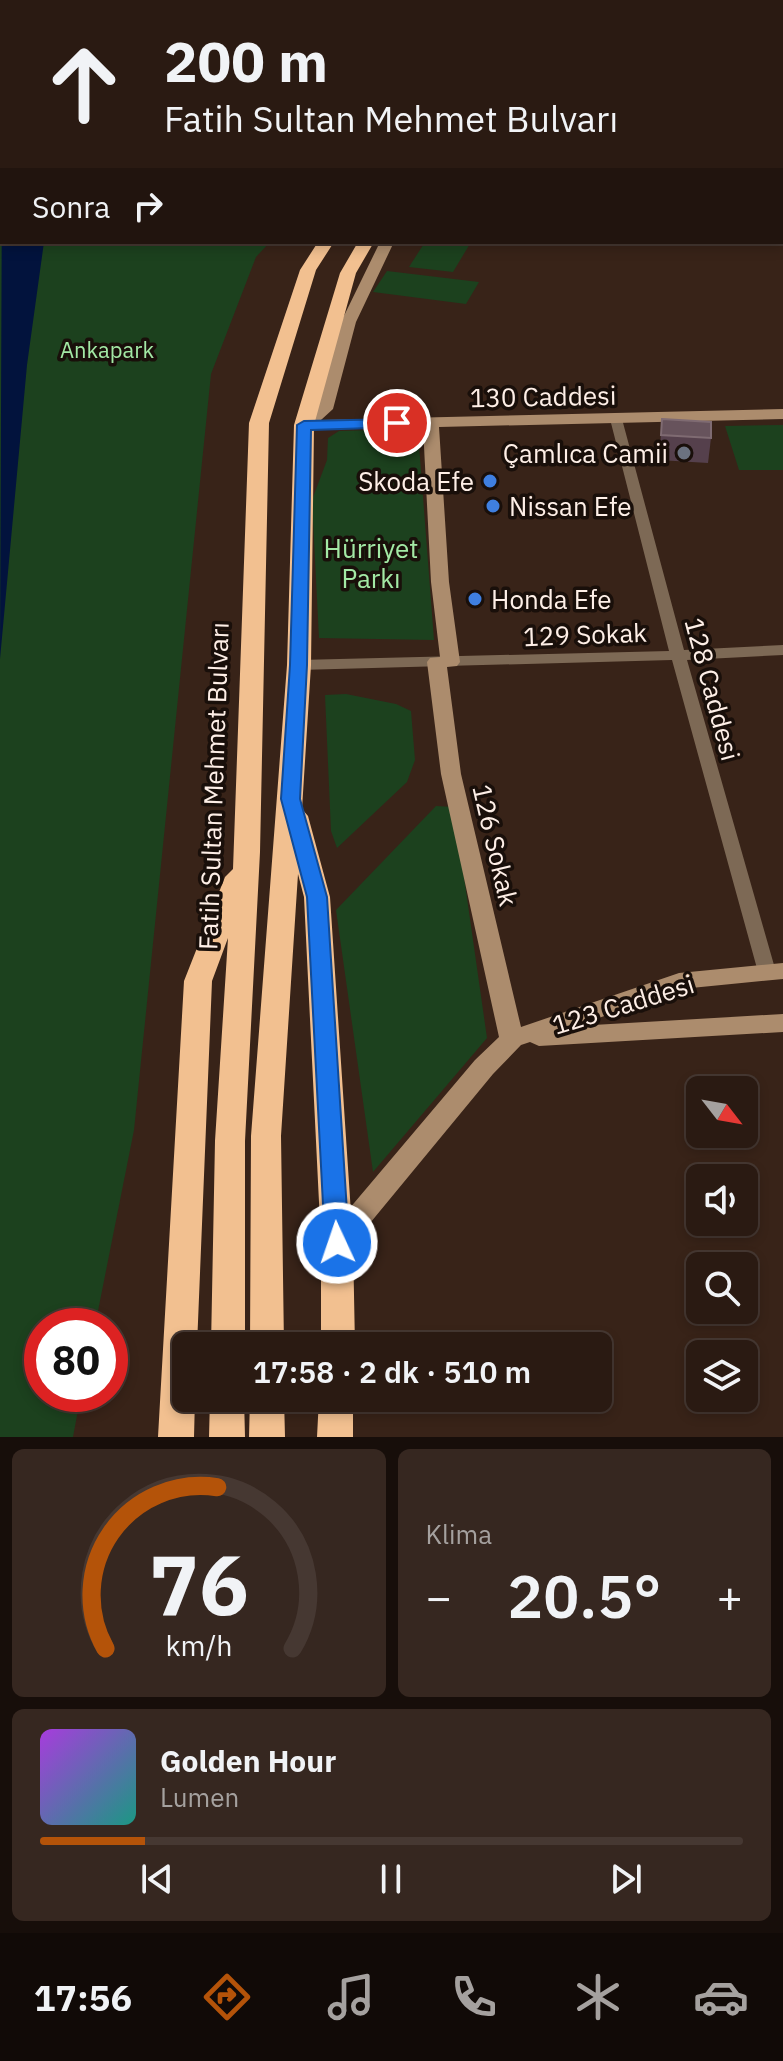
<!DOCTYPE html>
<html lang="tr">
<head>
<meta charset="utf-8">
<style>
	body { margin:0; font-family:"IBM Plex Sans",sans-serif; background:#362720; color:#f1f3f6; height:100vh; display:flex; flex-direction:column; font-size:30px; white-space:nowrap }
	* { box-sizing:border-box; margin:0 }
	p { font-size:26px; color:#a5a19f }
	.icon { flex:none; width:44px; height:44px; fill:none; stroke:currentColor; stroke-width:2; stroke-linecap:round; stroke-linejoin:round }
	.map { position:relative; height:1437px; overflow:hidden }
	.sheet { display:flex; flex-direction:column; gap:12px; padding:12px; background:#170e0a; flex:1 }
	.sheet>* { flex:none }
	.banner { position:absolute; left:0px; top:0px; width:784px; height:244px; box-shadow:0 4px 12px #0003,0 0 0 2px #463832; background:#2a1a12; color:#f1f3f6; overflow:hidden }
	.needle { width:52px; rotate:121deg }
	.tools { position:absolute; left:686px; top:1076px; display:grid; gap:16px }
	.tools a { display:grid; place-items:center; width:72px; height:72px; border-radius:12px; background:#2a1a12; box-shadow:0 4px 12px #0003,0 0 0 2px #463832; font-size:40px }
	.speed { position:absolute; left:24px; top:1308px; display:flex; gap:16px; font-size:40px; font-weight:700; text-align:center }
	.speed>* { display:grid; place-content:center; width:104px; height:104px; border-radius:50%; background:#2a1a12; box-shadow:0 4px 12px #0003,0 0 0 2px #463832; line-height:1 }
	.speed .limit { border:12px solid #d22; background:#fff; color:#111 }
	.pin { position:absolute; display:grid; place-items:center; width:68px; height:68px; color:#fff; margin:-34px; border:4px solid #fff; border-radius:50%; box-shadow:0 2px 8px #0007 }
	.me { position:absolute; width:88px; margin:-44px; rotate:357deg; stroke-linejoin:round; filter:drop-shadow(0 0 6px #0008) }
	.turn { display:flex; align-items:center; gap:28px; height:168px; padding:0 32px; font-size:36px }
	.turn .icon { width:104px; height:104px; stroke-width:2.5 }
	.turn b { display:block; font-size:56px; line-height:68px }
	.then { display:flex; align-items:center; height:76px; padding:0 32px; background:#0003; gap:16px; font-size:30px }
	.big { font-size:60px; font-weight:600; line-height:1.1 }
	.sheet .widget { flex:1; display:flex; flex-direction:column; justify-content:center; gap:12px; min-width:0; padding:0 28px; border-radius:12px; background:#362720 }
	.sheet .dial { align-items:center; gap:0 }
	.dial svg { height:208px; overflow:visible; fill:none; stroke:#463832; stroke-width:7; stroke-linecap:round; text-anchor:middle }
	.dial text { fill:#f1f3f6; stroke:none }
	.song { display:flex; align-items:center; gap:24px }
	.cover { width:96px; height:96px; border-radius:12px; background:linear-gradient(135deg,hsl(280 70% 55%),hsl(170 70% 35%)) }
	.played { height:8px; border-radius:4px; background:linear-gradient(90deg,#b45309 15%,#463832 15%) }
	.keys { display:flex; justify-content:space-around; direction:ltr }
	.heat { display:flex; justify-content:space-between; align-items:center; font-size:44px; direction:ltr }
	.sheet .tiles { flex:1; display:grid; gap:12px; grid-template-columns:1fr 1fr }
	.widget:last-child { grid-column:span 2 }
	.trip { position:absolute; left:172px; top:1332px; width:440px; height:80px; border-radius:12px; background:#2a1a12; box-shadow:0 4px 12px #0003,0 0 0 2px #463832; font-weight:600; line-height:80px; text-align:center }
	.tabs { display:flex; height:128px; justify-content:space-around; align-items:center; background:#110a07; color:#a5a19f }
	.tabs .icon { width:56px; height:56px }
	.tabs .current { color:#b45309 }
	.tabs b { font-size:36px; color:#f1f3f6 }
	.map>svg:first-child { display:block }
	.green { fill:#1c411e }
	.water { fill:#02133d }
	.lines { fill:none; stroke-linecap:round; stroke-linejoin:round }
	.street { fill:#7d6955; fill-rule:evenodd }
	.secondary { fill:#ac8c6d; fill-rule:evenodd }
	.highway { fill:#f2c090; fill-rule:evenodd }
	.wall { fill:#55404c }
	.building { fill:#67535c; stroke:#7f6b72; stroke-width:2 }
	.route { fill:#1a73e8; stroke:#114b97; stroke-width:2 }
	.worship-dot { fill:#6b7280; stroke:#190f0a; stroke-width:3 }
	.shop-dot { fill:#3f7fe0; stroke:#190f0a; stroke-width:3 }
	.labels { text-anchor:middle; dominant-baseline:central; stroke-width:7; stroke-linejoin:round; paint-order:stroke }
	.far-park-label { font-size:22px; fill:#a3e9a5; stroke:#190f0a }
	.street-label { font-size:26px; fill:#feefe7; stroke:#190f0a }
	.poi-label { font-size:26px; fill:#feefe7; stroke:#190f0a; text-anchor:end }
	.park-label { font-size:26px; fill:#a3e9a5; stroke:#190f0a }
</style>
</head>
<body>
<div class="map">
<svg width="783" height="1437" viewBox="0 0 783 1437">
	<rect width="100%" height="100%" fill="#382318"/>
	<path class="green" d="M 0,0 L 492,0 L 2,2 L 2,242 L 270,242 L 256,257 L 211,374 L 134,1130 L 95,1326 L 42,1326 L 42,1394 L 81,1394 L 73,1437 L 0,1437 Z
		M 425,242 L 471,242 L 453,272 L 409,267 Z
		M 387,271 L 479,282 L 466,304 L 373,292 Z
		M 783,425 L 783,470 L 739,470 L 725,426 Z
		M 411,429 L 418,432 L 434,640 L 319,638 L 312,500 L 327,460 L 328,438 L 339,431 Z
		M 346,694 L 396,704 L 411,711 L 415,760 L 407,782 L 337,848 L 331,831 L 325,695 Z
		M 436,806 L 454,807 L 487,1038 L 373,1172 L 336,910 Z"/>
	<path class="water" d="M 2,169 L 2,242 L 44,242 L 27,365 L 0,659 Z"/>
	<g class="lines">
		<path class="street" d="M 782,29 L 783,30 L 783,38 L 782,37 Z
			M 616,415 L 622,419 L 684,650 L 783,645 L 783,655 L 687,660 L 776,972 L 774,977 L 760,977 L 758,972 L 672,660 L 299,670 L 291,665 L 299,660 L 669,651 L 610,419 Z"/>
		<path class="secondary" d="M 782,233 L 783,233 L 783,241 L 782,241 Z
			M 380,242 L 394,242 L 356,322 L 333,409 L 321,420 L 783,409 L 783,419 L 439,427 L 449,582 L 460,662 L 457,666 L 447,667 L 461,774 L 521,1027 L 679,973 L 783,963 L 783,979 L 681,989 L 576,1026 L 783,1014 L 783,1032 L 539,1046 L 530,1042 L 521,1045 L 493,1074 L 347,1251 L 337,1254 L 327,1251 L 324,1243 L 327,1235 L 475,1060 L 499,1037 L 441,774 L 427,662 L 430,658 L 440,657 L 431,582 L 423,427 L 304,430 L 296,425 L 317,407 L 341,322 Z"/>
		<path class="highway" d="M 318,242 L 334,242 L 316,270 L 269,423 L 260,852 L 245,1141 L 245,1346 L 211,1346 L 215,1141 L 228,938 L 212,981 L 197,1346 L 186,1346 L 186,1398 L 195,1398 L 194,1437 L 158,1437 L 184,981 L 225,877 L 233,869 L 249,423 L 300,270 Z
			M 358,242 L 374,242 L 356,273 L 314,425 L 311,665 L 302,809 L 308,816 L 330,897 L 353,1243 L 355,1346 L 321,1346 L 321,1243 L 304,897 L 298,874 L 281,1136 L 284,1346 L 250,1346 L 251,1136 L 287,665 L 294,425 L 340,273 Z
			M 210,1398 L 244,1398 L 245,1437 L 209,1437 Z
			M 250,1398 L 284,1398 L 285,1437 L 249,1437 Z
			M 319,1398 L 353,1398 L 353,1437 L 317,1437 Z"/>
	</g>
	<path class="wall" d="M 662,419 L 711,438 L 708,463 L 659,460 Z"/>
	<path class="building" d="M 662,419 L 711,422 L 711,438 L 661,435 Z"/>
	<path class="route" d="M 397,419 L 405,423 L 402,427 L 311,430 L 307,665 L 300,799 L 327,897 L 349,1243 L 346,1250 L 337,1253 L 329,1250 L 325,1243 L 307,897 L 281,799 L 290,665 L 297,425 L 304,421 Z"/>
	<circle class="worship-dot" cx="684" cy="453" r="8"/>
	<g class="shop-dot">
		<circle cx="490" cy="481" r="8"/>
		<circle cx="493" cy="506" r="8"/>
		<circle cx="475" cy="599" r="8"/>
	</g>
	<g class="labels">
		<g class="far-park-label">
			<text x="107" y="349">Ankapark</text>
		</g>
		<g class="street-label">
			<text transform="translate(543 396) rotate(-1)">130 Caddesi</text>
			<text transform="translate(585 634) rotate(-2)">129 Sokak</text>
			<text transform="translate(713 689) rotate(75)">128 Caddesi</text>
			<text transform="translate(213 786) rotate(-88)">Fatih Sultan Mehmet Bulvarı</text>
			<text transform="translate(496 845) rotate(77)">126 Sokak</text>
			<text transform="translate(623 1004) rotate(-17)">123 Caddesi</text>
		</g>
		<g class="poi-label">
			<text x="668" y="453">Çamlıca Camii</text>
			<text x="474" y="481">Skoda Efe</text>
			<text x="509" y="506" text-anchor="start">Nissan Efe</text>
			<text x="491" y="599" text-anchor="start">Honda Efe</text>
		</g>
		<g class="park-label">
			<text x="371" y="548">Hürriyet<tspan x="371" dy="30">Parkı</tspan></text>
		</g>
	</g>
</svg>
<div class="tools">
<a><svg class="needle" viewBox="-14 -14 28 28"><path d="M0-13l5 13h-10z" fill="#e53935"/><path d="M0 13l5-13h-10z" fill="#a5a19f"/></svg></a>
<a><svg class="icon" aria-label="sound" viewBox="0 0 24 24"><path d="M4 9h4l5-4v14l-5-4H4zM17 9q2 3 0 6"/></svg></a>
<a><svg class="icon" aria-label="search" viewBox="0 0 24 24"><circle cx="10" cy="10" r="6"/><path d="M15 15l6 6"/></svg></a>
<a><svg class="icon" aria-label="layers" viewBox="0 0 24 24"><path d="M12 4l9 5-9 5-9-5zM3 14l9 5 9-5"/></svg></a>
</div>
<div class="speed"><div class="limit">80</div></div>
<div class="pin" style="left:397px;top:423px;background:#d93025"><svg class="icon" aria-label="arrive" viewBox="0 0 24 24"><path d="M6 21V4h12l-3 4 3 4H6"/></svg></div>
<svg class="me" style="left:337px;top:1243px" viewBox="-20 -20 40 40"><circle r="17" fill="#1a73e8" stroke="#fff" stroke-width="3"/><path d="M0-11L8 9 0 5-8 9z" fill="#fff"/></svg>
<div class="trip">17:58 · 2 dk · 510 m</div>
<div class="banner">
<div class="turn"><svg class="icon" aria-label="ahead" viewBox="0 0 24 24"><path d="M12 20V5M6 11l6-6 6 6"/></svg><div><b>200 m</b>Fatih Sultan Mehmet Bulvarı</div></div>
<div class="then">Sonra<svg class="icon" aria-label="right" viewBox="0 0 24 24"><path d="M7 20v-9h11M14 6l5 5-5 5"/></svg></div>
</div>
</div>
<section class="sheet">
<div class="tiles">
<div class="widget dial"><svg viewBox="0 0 100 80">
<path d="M14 69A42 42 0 1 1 86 69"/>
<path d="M14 69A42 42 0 0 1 57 7" stroke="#b45309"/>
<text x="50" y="56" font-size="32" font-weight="700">76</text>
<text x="50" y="72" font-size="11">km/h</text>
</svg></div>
<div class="widget"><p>Klima</p>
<div class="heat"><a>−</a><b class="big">20.5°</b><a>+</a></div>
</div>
<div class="widget">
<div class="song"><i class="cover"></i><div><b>Golden Hour</b><p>Lumen</p></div></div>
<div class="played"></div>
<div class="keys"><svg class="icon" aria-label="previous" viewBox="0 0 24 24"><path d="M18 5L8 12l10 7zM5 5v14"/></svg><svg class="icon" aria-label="pause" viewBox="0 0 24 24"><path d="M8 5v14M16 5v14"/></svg><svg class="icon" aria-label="next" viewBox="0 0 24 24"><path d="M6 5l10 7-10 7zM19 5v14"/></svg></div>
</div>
</div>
</section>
<nav class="tabs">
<b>17:56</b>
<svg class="icon current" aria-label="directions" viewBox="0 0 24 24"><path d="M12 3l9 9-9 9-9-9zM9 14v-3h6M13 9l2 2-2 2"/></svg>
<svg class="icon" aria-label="music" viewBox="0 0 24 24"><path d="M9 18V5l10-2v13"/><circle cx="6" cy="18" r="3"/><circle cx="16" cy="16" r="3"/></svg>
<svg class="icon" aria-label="phone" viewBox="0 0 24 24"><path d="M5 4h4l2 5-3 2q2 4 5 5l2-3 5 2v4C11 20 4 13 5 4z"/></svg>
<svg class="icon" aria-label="climate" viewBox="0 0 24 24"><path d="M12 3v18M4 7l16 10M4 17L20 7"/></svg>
<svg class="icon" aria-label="car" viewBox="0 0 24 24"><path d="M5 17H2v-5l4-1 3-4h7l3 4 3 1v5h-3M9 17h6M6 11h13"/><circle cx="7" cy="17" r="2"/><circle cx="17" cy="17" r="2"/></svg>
</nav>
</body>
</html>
